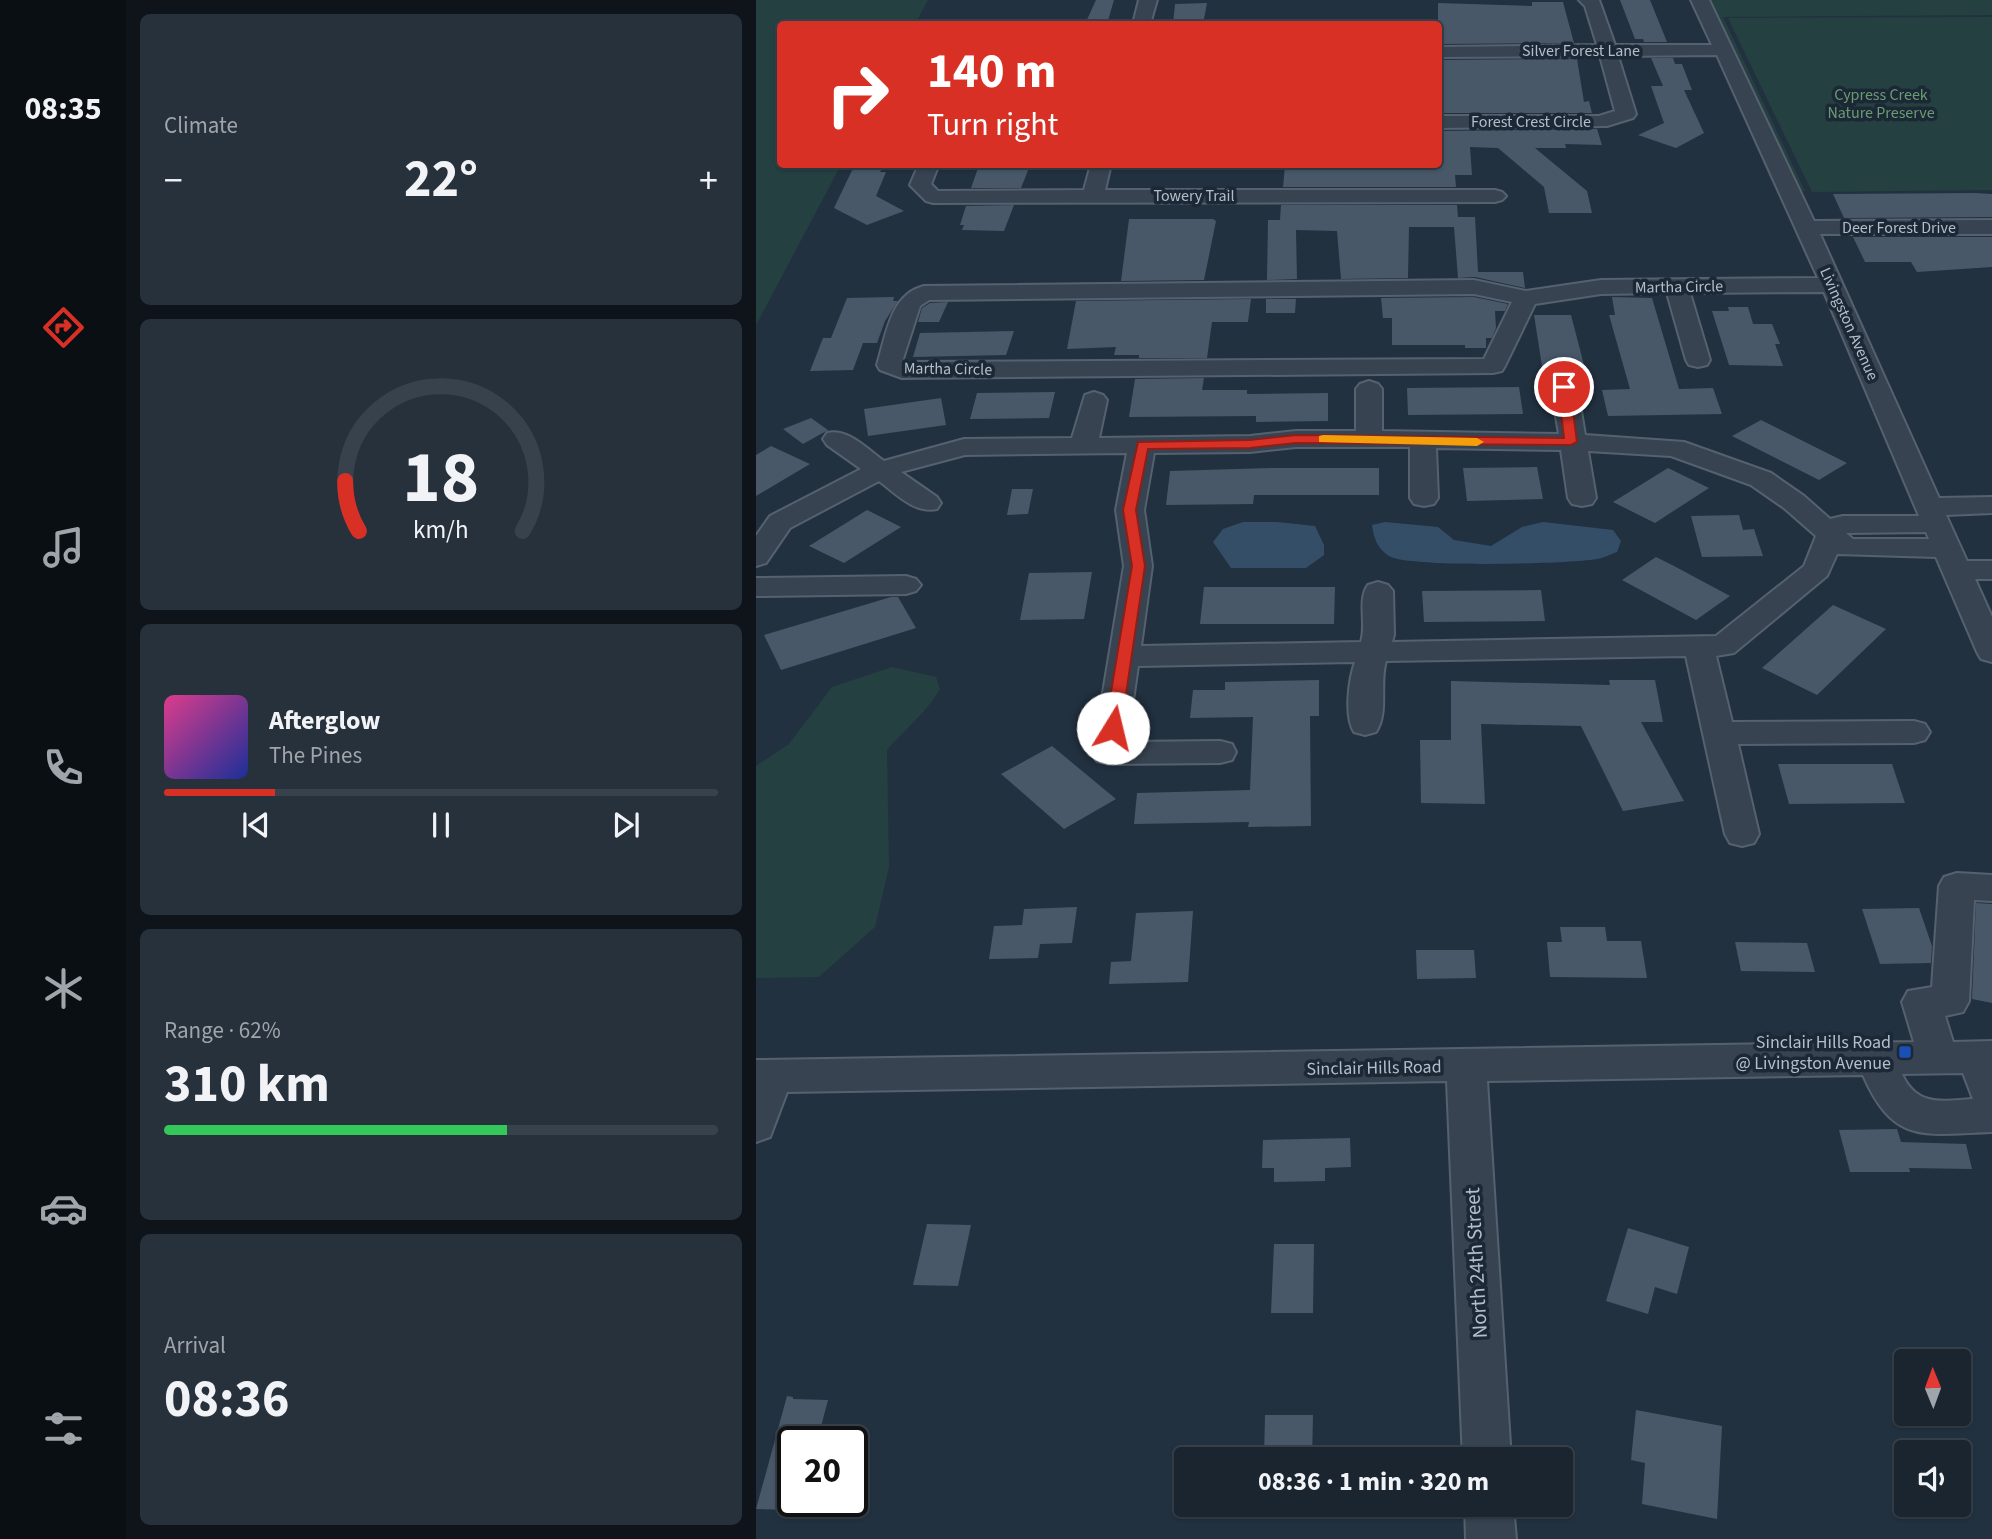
<!DOCTYPE html>
<html lang="en">
<head>
<meta charset="utf-8">
<style>
	body { margin:0; font-family:"Source Sans 3",sans-serif; background:#27313c; color:#f1f3f6; height:100vh; display:flex; flex-direction:column; font-size:26px; white-space:nowrap }
	* { box-sizing:border-box; margin:0 }
	p { font-size:23px; color:#9fa5ab }
	.icon { flex:none; width:38px; height:38px; fill:none; stroke:currentColor; stroke-width:2; stroke-linecap:round; stroke-linejoin:round }
	.map { position:relative; flex:1; overflow:hidden }
	.side { display:flex; flex-direction:column; gap:14px; padding:14px; background:#0e141a; width:630px }
	.side>* { flex:none }
	.guide { position:absolute; left:21px; top:21px; width:665px; height:147px; border-radius:7px; box-shadow:0 2px 5px #0004,0 0 0 2px #38424c; background:#d93025; color:#fff; overflow:hidden }
	.needle { width:46px; rotate:359deg }
	.fabs { position:absolute; left:1138px; top:1349px; display:grid; gap:14px }
	.fabs a { display:grid; place-items:center; width:77px; height:77px; border-radius:7px; background:#1a2530; box-shadow:0 2px 5px #0004,0 0 0 2px #38424c; font-size:35px }
	.speed { position:absolute; left:21px; top:1426px; display:flex; gap:14px; font-size:35px; font-weight:700; text-align:center }
	.speed>* { display:grid; place-content:center; width:91px; height:91px; border-radius:50%; background:#1a2530; box-shadow:0 2px 5px #0004,0 0 0 2px #38424c; line-height:1 }
	.speed .limit { border:4px solid #111; border-radius:10px; background:#fff; color:#111 }
	.pin { position:absolute; display:grid; place-items:center; width:60px; height:60px; color:#fff; margin:-30px; border:4px solid #fff; border-radius:50%; box-shadow:0 2px 7px #0007 }
	.me { position:absolute; width:77px; margin:-38px; rotate:9deg; stroke-linejoin:round; filter:drop-shadow(0 0 5px #0008) }
	.turn { display:flex; align-items:center; gap:24px; height:147px; padding:0 35px; font-size:32px }
	.turn .icon { width:91px; height:91px; stroke-width:2.5 }
	.turn b { display:block; font-size:49px; line-height:60px }
	.big { font-size:52px; font-weight:700; line-height:1.1 }
	.side .tile { flex:1; display:flex; flex-direction:column; justify-content:center; gap:10px; min-width:0; padding:0 24px; border-radius:10px; background:#27313c }
	.side .dial { align-items:center; gap:0 }
	.dial svg { height:182px; overflow:visible; fill:none; stroke:#38424c; stroke-width:7; stroke-linecap:round; text-anchor:middle }
	.dial text { fill:#f1f3f6; stroke:none }
	.song { display:flex; align-items:center; gap:21px }
	.cover { width:84px; height:84px; border-radius:10px; background:linear-gradient(135deg,hsl(330 70% 55%),hsl(230 70% 35%)) }
	.played { height:7px; border-radius:4px; background:linear-gradient(90deg,#d93025 20%,#38424c 20%) }
	.keys { display:flex; justify-content:space-around; direction:ltr }
	.heat { display:flex; justify-content:space-between; align-items:center; font-size:38px; direction:ltr }
	.charge { height:10px; border-radius:5px; background:linear-gradient(90deg,#34c759 62%,#38424c 0) }
	.trip { position:absolute; left:418px; top:1447px; width:399px; height:70px; border-radius:7px; background:#1a2530; box-shadow:0 2px 5px #0004,0 0 0 2px #38424c; font-weight:700; line-height:70px; text-align:center }
	main { display:flex; flex:1; min-height:0 }
	.tab-bar { display:flex; flex-direction:column; width:126px; justify-content:space-around; align-items:center; background:#0a0f13; color:#9fa5ab }
	.tab-bar .icon { width:49px; height:49px }
	.tab-bar .selected { color:#d93025 }
	.tab-bar b { font-size:32px; color:#f1f3f6 }
	.map>svg:first-child { display:block }
	.green { fill:#244041 }
	.water { fill:#354e68 }
	.building { fill:#485869 }
	.lines { fill:none; stroke-linecap:round; stroke-linejoin:round }
	.minor-casing { stroke:#55616e; stroke-width:4 }
	.minor { fill:#374350; fill-rule:evenodd }
	.route { fill:#d93025; stroke:#8d1f18; stroke-width:2 }
	.slow { fill:#f59e0b }
	.transit-dot { fill:#1a4fb4; stroke:#1c2835; stroke-width:2.5 }
	.labels { text-anchor:middle; dominant-baseline:central; stroke-width:7; stroke-linejoin:round; paint-order:stroke }
	.far-street-label { font-size:16px; fill:#b3becb; stroke:#1c2835 }
	.far-park-label { font-size:16px; fill:#689d71; stroke:#1c2835 }
	.poi-label { font-size:18px; fill:#b3becb; stroke:#1c2835; text-anchor:end }
	.street-label { font-size:18px; fill:#b3becb; stroke:#1c2835 }
	.near-street-label { font-size:21px; fill:#b3becb; stroke:#1c2835 }
</style>
</head>
<body>
<main>
<nav class="tab-bar">
<b>08:35</b>
<svg class="icon selected" aria-label="directions" viewBox="0 0 24 24"><path d="M12 3l9 9-9 9-9-9zM9 14v-3h6M13 9l2 2-2 2"/></svg>
<svg class="icon" aria-label="music" viewBox="0 0 24 24"><path d="M9 18V5l10-2v13"/><circle cx="6" cy="18" r="3"/><circle cx="16" cy="16" r="3"/></svg>
<svg class="icon" aria-label="phone" viewBox="0 0 24 24"><path d="M5 4h4l2 5-3 2q2 4 5 5l2-3 5 2v4C11 20 4 13 5 4z"/></svg>
<svg class="icon" aria-label="climate" viewBox="0 0 24 24"><path d="M12 3v18M4 7l16 10M4 17L20 7"/></svg>
<svg class="icon" aria-label="car" viewBox="0 0 24 24"><path d="M5 17H2v-5l4-1 3-4h7l3 4 3 1v5h-3M9 17h6M6 11h13"/><circle cx="7" cy="17" r="2"/><circle cx="17" cy="17" r="2"/></svg>
<svg class="icon" aria-label="filters" viewBox="0 0 24 24"><path d="M4 7h16M4 17h16"/><circle cx="9" cy="7" r="2"/><circle cx="15" cy="17" r="2"/></svg>
</nav>
<section class="side">
<div class="tile"><p>Climate</p>
<div class="heat"><a>−</a><b class="big">22°</b><a>+</a></div>
</div>
<div class="tile dial"><svg viewBox="0 0 100 80">
<path d="M14 69A42 42 0 1 1 86 69"/>
<path d="M14 69A42 42 0 0 1 8 47" stroke="#d93025"/>
<text x="50" y="56" font-size="32" font-weight="700">18</text>
<text x="50" y="72" font-size="11">km/h</text>
</svg></div>
<div class="tile">
<div class="song"><i class="cover"></i><div><b>Afterglow</b><p>The Pines</p></div></div>
<div class="played"></div>
<div class="keys"><svg class="icon" aria-label="previous" viewBox="0 0 24 24"><path d="M18 5L8 12l10 7zM5 5v14"/></svg><svg class="icon" aria-label="pause" viewBox="0 0 24 24"><path d="M8 5v14M16 5v14"/></svg><svg class="icon" aria-label="next" viewBox="0 0 24 24"><path d="M6 5l10 7-10 7zM19 5v14"/></svg></div>
</div>
<div class="tile"><p>Range · 62%</p><b class="big">310 km</b><div class="charge"></div></div>
<div class="tile"><p>Arrival</p><b class="big">08:36</b></div>
</section>
<div class="map">
<svg width="1236" height="1539" viewBox="0 0 1236 1539">
	<rect width="100%" height="100%" fill="#223140"/>
	<path class="green" d="M 0,0 L 172,0 L 159,24 L 24,24 L 24,164 L 85,165 L 0,325 Z
		M 951,0 L 1236,0 L 1236,15 L 967,17 L 1049,191 L 1041,191 Z
		M 1236,17 L 1236,190 L 1056,192 L 972,18 Z
		M 136,667 L 180,677 L 184,689 C 170,713 149,729 131,750 L 133,867 L 119,927 L 63,977 L 0,978 L 0,766 L 33,744 L 76,687 Z"/>
	<path class="water" d="M 487,522 L 521,522 L 559,526 L 568,545 L 568,555 L 550,568 L 475,568 L 457,542 L 467,529 Z
		M 629,522 L 682,527 L 698,540 L 735,546 L 766,527 L 787,522 L 857,530 L 865,541 L 861,552 C 855,554 848,558 841,559 C 814,564 651,568 633,556 C 621,548 618,539 616,525 Z"/>
	<path class="building" d="M 340,0 L 358,0 L 351,24 L 329,24 Z
		M 864,0 L 894,0 L 911,42 L 888,42 L 887,39 L 879,39 Z
		M 776,2 L 807,2 L 818,43 L 682,44 L 682,3 L 776,6 Z
		M 451,3 L 447,24 L 417,24 L 419,4 Z
		M 895,58 L 917,58 L 919,64 L 926,64 L 936,90 L 928,90 L 948,133 L 920,148 L 882,135 L 908,123 L 895,86 L 907,86 Z
		M 821,59 L 828,102 L 833,101 L 836,113 L 682,113 L 682,60 Z
		M 841,129 L 846,145 L 809,144 L 810,148 L 779,148 L 831,191 L 836,213 L 793,213 L 788,187 L 742,148 L 714,147 L 716,175 L 699,175 L 700,187 L 527,187 L 529,166 L 682,164 L 682,131 Z
		M 99,164 L 128,164 L 124,172 L 130,172 L 120,196 L 148,211 L 111,225 L 78,208 Z
		M 222,168 L 273,168 L 265,188 L 215,188 Z
		M 1219,193 L 1236,194 L 1236,217 L 1088,218 L 1077,194 Z
		M 258,205 L 248,231 L 206,230 L 208,225 L 204,225 L 210,206 Z
		M 525,205 L 701,205 L 702,217 L 719,217 L 722,272 L 767,272 L 769,288 L 719,277 L 702,278 L 698,227 L 653,227 L 652,278 L 585,279 L 581,231 L 540,230 L 541,279 L 511,280 L 512,220 L 524,220 Z
		M 373,219 L 457,219 L 460,221 L 448,280 L 365,281 Z
		M 1097,237 L 1236,237 L 1236,267 L 1161,272 L 1155,262 L 1109,262 Z
		M 138,297 L 137,301 L 142,301 L 129,321 L 121,343 L 107,343 L 97,370 L 54,371 L 67,338 L 75,338 L 91,298 Z
		M 718,297 L 752,304 L 749,311 L 739,311 L 740,328 L 736,338 L 730,338 L 730,348 L 709,348 L 709,345 L 636,345 L 636,318 L 627,318 L 625,298 Z
		M 856,297 L 896,298 L 923,389 L 957,388 L 966,414 L 852,416 L 846,390 L 874,389 L 853,315 L 859,315 Z
		M 495,299 L 492,322 L 456,322 L 451,358 L 383,358 L 383,355 L 358,355 L 360,347 L 311,349 L 320,301 Z
		M 510,299 L 540,299 L 539,313 L 510,313 Z
		M 192,302 L 183,322 L 162,322 L 166,308 L 174,303 Z
		M 972,307 L 992,307 L 997,324 L 1016,324 L 1024,344 L 1019,344 L 1027,366 L 973,365 L 956,311 L 973,311 Z
		M 778,315 L 815,315 L 828,365 L 786,366 Z
		M 258,331 L 250,355 L 157,357 L 164,333 Z
		M 448,378 L 446,390 L 491,390 L 491,394 L 572,393 L 572,421 L 500,422 L 500,416 L 373,417 L 379,379 Z
		M 763,387 L 767,414 L 652,415 L 651,388 Z
		M 299,392 L 293,418 L 214,419 L 221,393 Z
		M 185,398 L 190,425 L 112,436 L 108,409 Z
		M 55,418 L 72,430 L 47,444 L 27,429 Z
		M 1005,420 L 1091,463 L 1063,480 L 976,436 Z
		M 15,446 L 54,464 L 0,496 L 0,455 Z
		M 781,467 L 787,499 L 711,501 L 707,468 Z
		M 514,468 L 623,468 L 623,495 L 498,495 L 497,504 L 410,505 L 414,471 Z
		M 912,468 L 953,488 L 899,523 L 857,502 Z
		M 256,489 L 277,489 L 272,514 L 251,515 Z
		M 111,510 L 145,527 L 88,563 L 53,546 Z
		M 983,515 L 987,530 L 998,529 L 1007,556 L 946,557 L 935,516 Z
		M 900,557 L 918,566 L 974,596 L 940,620 L 866,580 Z
		M 336,572 L 328,619 L 264,620 L 273,573 Z
		M 448,587 L 579,587 L 578,624 L 444,624 Z
		M 785,590 L 789,621 L 668,622 L 666,591 Z
		M 135,597 L 142,597 L 160,628 L 25,670 L 8,635 Z
		M 1077,605 L 1130,629 L 1061,695 L 1006,668 Z
		M 563,680 L 563,716 L 554,716 L 555,826 L 492,827 L 493,822 L 378,824 L 381,793 L 494,790 L 497,717 L 434,718 L 437,690 L 469,690 L 469,682 Z
		M 853,680 L 899,680 L 907,722 L 885,722 L 928,801 L 867,811 L 825,726 L 725,724 L 729,804 L 665,803 L 664,740 L 695,740 L 695,681 L 854,685 Z
		M 296,746 L 360,799 L 308,829 L 245,774 Z
		M 1022,764 L 1136,764 L 1149,803 L 1033,804 Z
		M 1220,903 L 1236,904 L 1236,1003 L 1216,999 Z
		M 321,907 L 316,943 L 284,944 L 282,958 L 233,959 L 238,926 L 266,925 L 268,909 Z
		M 1163,908 L 1176,946 L 1175,963 L 1124,964 L 1106,909 Z
		M 437,911 L 432,982 L 353,984 L 355,962 L 375,961 L 380,913 Z
		M 804,927 L 849,927 L 851,941 L 885,941 L 891,978 L 794,977 L 791,942 L 806,942 Z
		M 979,942 L 1051,943 L 1059,972 L 985,971 Z
		M 660,950 L 718,950 L 720,978 L 661,979 Z
		M 1141,1129 L 1145,1142 L 1210,1144 L 1216,1169 L 1153,1168 L 1154,1172 L 1094,1172 L 1083,1130 Z
		M 594,1138 L 595,1167 L 569,1168 L 569,1181 L 518,1182 L 518,1168 L 506,1168 L 507,1140 Z
		M 171,1224 L 215,1225 L 202,1286 L 157,1285 Z
		M 872,1228 L 933,1247 L 921,1294 L 899,1287 L 892,1314 L 850,1301 Z
		M 518,1244 L 558,1244 L 557,1313 L 515,1313 Z
		M 31,1396 L 37,1397 L 37,1399 L 72,1400 L 61,1442 L 37,1442 L 37,1510 L 0,1509 Z
		M 880,1410 L 966,1426 L 961,1519 L 886,1504 L 889,1463 L 875,1460 Z
		M 509,1415 L 557,1415 L 556,1460 L 508,1460 Z"/>
	<g class="lines">
		<defs>
			<path id="minor" d="M 383,0 L 401,0 L 394,24 L 377,24 Z
				M 823,0 L 843,0 L 859,45 L 956,45 L 935,0 L 953,0 L 1058,221 L 1236,220 L 1236,234 L 1064,234 L 1183,498 L 1236,497 L 1236,513 L 1190,515 L 1211,561 L 1236,561 L 1236,579 L 1219,579 L 1236,617 L 1236,662 L 1225,659 L 1221,652 L 1180,557 L 1081,554 L 1071,576 L 978,653 L 960,656 L 976,722 L 1158,721 L 1169,724 L 1174,732 L 1169,740 L 1158,743 L 982,744 L 1003,834 L 998,843 L 986,846 L 974,843 L 969,834 L 930,656 L 630,661 C 623,683 633,712 620,732 L 609,735 L 598,732 C 588,716 593,679 599,662 L 382,666 L 371,742 L 464,741 L 476,744 L 480,752 L 476,760 L 464,763 L 353,764 L 341,761 L 337,753 L 368,566 L 360,510 L 371,453 L 209,455 L 145,472 L 181,497 L 185,503 L 181,509 C 159,514 140,494 123,481 L 34,528 L 10,563 L 0,566 L 0,536 L 14,516 L 105,469 L 71,445 L 67,439 L 71,433 C 92,428 111,449 128,461 L 208,439 L 316,438 L 329,395 L 338,392 L 347,395 L 351,400 L 343,438 L 494,436 L 540,431 L 600,431 L 600,389 L 604,384 L 613,381 L 622,384 L 626,389 L 626,431 L 803,434 L 795,387 L 799,382 L 808,379 L 817,382 L 821,387 L 829,435 L 928,442 L 1015,473 L 1048,496 L 1074,519 L 1087,516 L 1163,516 L 1068,292 L 934,293 L 954,360 L 951,365 L 942,367 L 933,365 L 930,360 L 911,293 L 845,294 L 779,304 L 749,366 L 746,371 L 737,373 L 146,378 L 124,370 L 121,365 C 130,336 134,294 168,286 L 718,280 L 770,291 L 845,280 L 1062,278 L 961,55 L 862,56 L 880,114 L 877,118 L 851,126 L 682,128 L 682,116 L 843,116 L 859,111 L 844,56 L 682,57 L 682,47 L 841,45 L 829,6 ZM 718,294 L 756,302 L 728,359 L 146,362 L 164,306 L 173,300 ZM 540,447 L 654,447 L 654,498 L 658,504 L 668,506 L 678,504 L 682,498 L 680,448 L 805,450 L 812,498 L 816,504 L 826,506 L 836,504 L 840,498 L 832,451 L 915,456 L 995,485 L 1028,508 L 1060,536 L 1048,566 L 960,636 L 636,642 L 638,635 L 637,591 L 632,585 L 622,582 L 612,585 C 601,600 611,624 605,642 L 385,646 L 396,566 L 388,510 L 398,453 L 494,452 ZM 1170,532 L 1173,539 L 1097,539 L 1090,533 Z
				M 163,164 L 183,164 L 175,184 L 182,191 L 328,190 L 335,164 L 355,164 L 349,190 L 739,190 L 746,192 L 750,196 L 746,200 L 739,202 L 177,203 L 170,201 L 154,185 Z
				M 150,576 L 160,579 L 165,585 L 160,591 L 150,594 L 0,596 L 0,578 Z
				M 1201,873 L 1236,875 L 1236,901 L 1218,900 L 1213,1001 L 1207,1012 L 1189,1016 L 1197,1042 L 1236,1041 L 1236,1132 C 1169,1134 1138,1146 1107,1075 L 731,1081 L 755,1460 L 707,1460 L 691,1081 L 31,1092 L 14,1137 L 0,1142 L 0,1060 L 1158,1042 L 1146,1002 L 1152,991 L 1176,987 L 1183,886 L 1188,877 ZM 1207,1073 L 1217,1099 C 1186,1101 1161,1107 1146,1074 Z
				M 709,1505 L 757,1505 L 760,1539 L 710,1539 Z"/>
		</defs>
		<use href="#minor" class="minor-casing"/>
		<use href="#minor" class="minor"/>
	</g>
	<path class="route" d="M 808,383 L 814,387 L 821,442 L 815,445 L 540,443 L 494,448 L 392,449 L 380,510 L 389,566 L 365,728 L 362,732 L 351,732 L 349,728 L 376,566 L 367,510 L 382,442 L 494,440 L 540,435 L 808,438 L 802,387 Z"/>
	<path class="slow" d="M 567,435 L 721,438 L 728,442 L 721,446 L 563,442 L 563,436 Z"/>
	<rect class="transit-dot" x="1142" y="1045" width="14" height="14" rx="3.5"/>
	<g class="labels">
		<g class="far-street-label">
			<text x="825" y="51">Silver Forest Lane</text>
			<text x="775" y="122">Forest Crest Circle</text>
			<text x="438" y="196">Towery Trail</text>
			<text x="1143" y="228">Deer Forest Drive</text>
			<text transform="translate(923 287) rotate(-1)">Martha Circle</text>
			<text transform="translate(1093 324) rotate(66)">Livingston Avenue</text>
			<text transform="translate(192 369) rotate(1)">Martha Circle</text>
		</g>
		<g class="far-park-label">
			<text x="1125" y="95">Cypress Creek<tspan x="1125" dy="18">Nature Preserve</tspan></text>
		</g>
		<g class="poi-label">
			<text x="1135" y="1042">Sinclair Hills Road<tspan x="1135" dy="21">@ Livingston Avenue</tspan></text>
		</g>
		<g class="street-label">
			<text transform="translate(618 1068) rotate(-1)">Sinclair Hills Road</text>
		</g>
		<g class="near-street-label">
			<text transform="translate(720 1263) rotate(-93)">North 24th Street</text>
		</g>
	</g>
</svg>
<div class="fabs">
<a><svg class="needle" viewBox="-14 -14 28 28"><path d="M0-13l5 13h-10z" fill="#e53935"/><path d="M0 13l5-13h-10z" fill="#9fa5ab"/></svg></a>
<a><svg class="icon" aria-label="sound" viewBox="0 0 24 24"><path d="M4 9h4l5-4v14l-5-4H4zM17 9q2 3 0 6"/></svg></a>
</div>
<div class="speed"><div class="limit">20</div></div>
<div class="pin" style="left:808px;top:387px;background:#d93025"><svg class="icon" aria-label="arrive" viewBox="0 0 24 24"><path d="M6 21V4h12l-3 4 3 4H6"/></svg></div>
<svg class="me" style="left:357px;top:728px" viewBox="-20 -20 40 40"><circle r="19" fill="#fff"/><path d="M0-13L10 11 0 6-10 11z" fill="#d93025"/></svg>
<div class="trip">08:36 · 1 min · 320 m</div>
<div class="guide">
<div class="turn"><svg class="icon" aria-label="right" viewBox="0 0 24 24"><path d="M7 20v-9h11M14 6l5 5-5 5"/></svg><div><b>140 m</b>Turn right</div></div>
</div>
</div>
</main>
</body>
</html>
